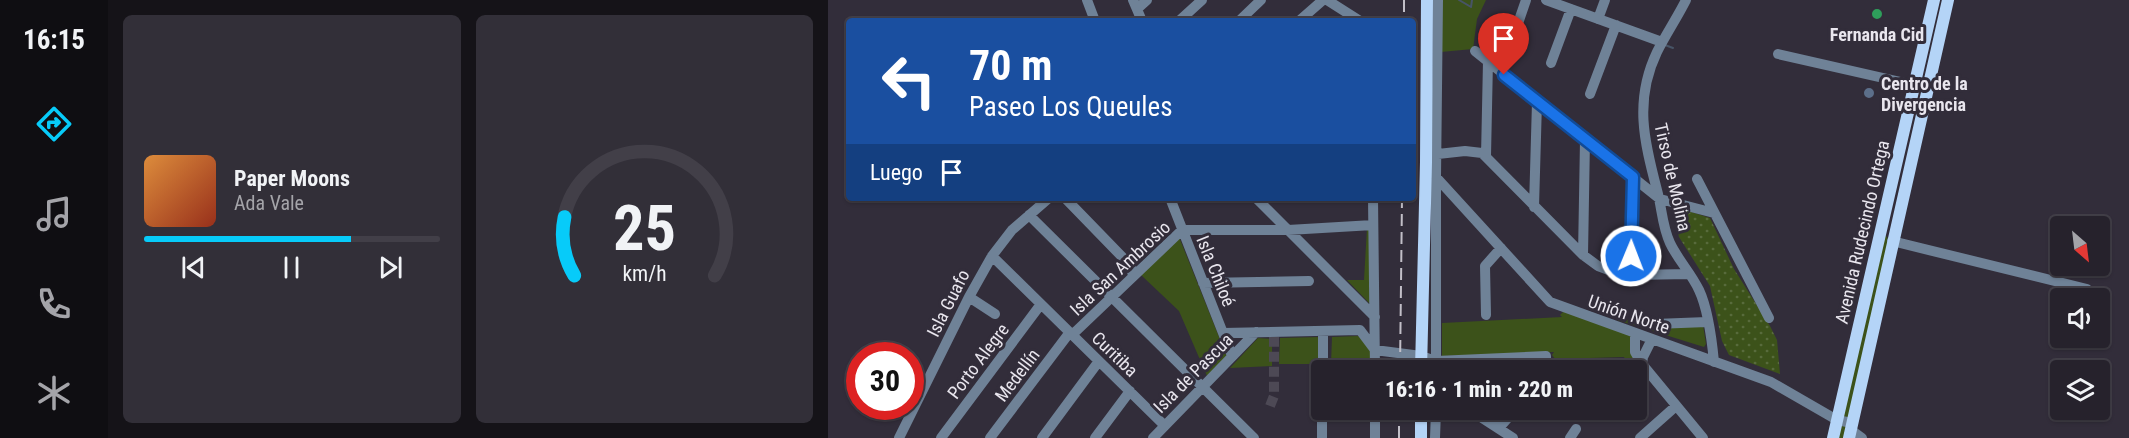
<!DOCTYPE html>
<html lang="es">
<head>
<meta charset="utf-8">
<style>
	body { margin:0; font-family:"Roboto Condensed",sans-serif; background:#322f38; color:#f1f3f6; height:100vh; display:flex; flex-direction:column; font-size:22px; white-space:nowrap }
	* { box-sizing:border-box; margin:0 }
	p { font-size:20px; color:#a4a4a9 }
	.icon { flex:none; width:33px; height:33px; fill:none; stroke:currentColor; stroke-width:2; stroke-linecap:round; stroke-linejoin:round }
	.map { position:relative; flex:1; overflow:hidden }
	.drawer { display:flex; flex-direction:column; gap:15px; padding:15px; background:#151318; width:720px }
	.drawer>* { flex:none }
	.hud { position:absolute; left:18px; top:18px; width:570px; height:183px; border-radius:6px; box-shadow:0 2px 4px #0004,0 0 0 2px #423f48; background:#1a4fa0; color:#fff; overflow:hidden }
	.needle { width:39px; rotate:152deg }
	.tools { position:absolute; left:1222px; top:216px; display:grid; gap:12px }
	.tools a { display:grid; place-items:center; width:60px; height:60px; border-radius:6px; background:#26222c; box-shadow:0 2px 4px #0004,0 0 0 2px #423f48; font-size:30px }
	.speed { position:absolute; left:18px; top:342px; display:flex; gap:12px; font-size:30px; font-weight:700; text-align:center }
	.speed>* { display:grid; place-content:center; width:78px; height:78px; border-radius:50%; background:#26222c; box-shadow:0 2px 4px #0004,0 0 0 2px #423f48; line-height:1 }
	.speed .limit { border:9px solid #d22; background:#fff; color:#111 }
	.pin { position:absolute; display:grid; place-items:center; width:51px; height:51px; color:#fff; margin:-62px -26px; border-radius:50% 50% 50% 0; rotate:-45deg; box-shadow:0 0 6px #0007 }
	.pin .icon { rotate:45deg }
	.me { position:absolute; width:66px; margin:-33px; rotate:1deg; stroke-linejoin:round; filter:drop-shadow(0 0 4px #0008) }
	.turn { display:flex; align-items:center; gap:21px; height:126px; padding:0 24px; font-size:27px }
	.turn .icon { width:78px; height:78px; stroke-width:2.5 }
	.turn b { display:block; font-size:42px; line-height:51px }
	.then { display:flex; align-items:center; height:57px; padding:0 24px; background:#0003; gap:12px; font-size:22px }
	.drawer .tile { flex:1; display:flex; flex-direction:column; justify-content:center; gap:9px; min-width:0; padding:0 21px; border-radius:9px; background:#322f38 }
	.drawer .dial { align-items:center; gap:0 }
	.dial svg { height:156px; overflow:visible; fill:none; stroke:#423f48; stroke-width:7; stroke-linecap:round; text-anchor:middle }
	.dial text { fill:#f1f3f6; stroke:none }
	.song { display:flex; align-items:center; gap:18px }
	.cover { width:72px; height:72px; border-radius:9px; background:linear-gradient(135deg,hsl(30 70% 55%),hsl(10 70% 35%)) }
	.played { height:6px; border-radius:3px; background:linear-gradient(90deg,#07cbf9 70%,#423f48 70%) }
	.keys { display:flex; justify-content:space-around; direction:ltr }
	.drawer .tiles { flex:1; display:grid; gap:15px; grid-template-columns:repeat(2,1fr) }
	.trip { position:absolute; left:483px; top:360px; width:336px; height:60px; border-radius:6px; background:#26222c; box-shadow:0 2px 4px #0004,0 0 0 2px #423f48; font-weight:800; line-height:60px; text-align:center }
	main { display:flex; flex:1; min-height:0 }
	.tab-bar { display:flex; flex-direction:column; width:108px; justify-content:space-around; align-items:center; background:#0f0e12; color:#a4a4a9 }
	.tab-bar .icon { width:42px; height:42px }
	.tab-bar .active { color:#07cbf9 }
	.tab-bar b { font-size:27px; color:#f1f3f6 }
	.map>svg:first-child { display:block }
	.grass { fill:#3c521a }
	.park { fill:url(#park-dots) }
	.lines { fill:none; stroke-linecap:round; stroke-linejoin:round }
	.stream { stroke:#475466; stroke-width:2 }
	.minor-tunnel { stroke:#4d4955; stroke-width:10; stroke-dasharray:10 5; stroke-linecap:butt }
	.minor { stroke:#6f8297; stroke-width:10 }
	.major { stroke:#b4d4f7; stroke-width:12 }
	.rail { stroke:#c2bfc8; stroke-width:2; stroke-dasharray:12 6; stroke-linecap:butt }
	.route-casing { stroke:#114b97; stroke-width:15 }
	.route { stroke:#1a73e8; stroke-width:10 }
	.leisure-dot { fill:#2e9e5b; stroke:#322d3a; stroke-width:2 }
	.service-dot { fill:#5c6f8a; stroke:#322d3a; stroke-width:2 }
	.labels { text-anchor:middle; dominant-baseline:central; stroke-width:6; stroke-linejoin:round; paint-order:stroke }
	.poi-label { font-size:18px; font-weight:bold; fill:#e9e6ee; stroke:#322d3a }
	.street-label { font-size:18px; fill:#e9e6ee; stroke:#322d3a }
</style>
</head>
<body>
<main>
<nav class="tab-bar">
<b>16:15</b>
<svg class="icon active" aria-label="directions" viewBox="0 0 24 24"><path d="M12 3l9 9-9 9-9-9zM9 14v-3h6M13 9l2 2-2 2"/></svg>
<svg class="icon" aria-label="music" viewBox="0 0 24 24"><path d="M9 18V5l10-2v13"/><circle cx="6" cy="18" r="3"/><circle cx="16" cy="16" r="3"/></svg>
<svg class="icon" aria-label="phone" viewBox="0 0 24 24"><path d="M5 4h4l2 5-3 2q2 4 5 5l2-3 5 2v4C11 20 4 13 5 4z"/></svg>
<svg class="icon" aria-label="climate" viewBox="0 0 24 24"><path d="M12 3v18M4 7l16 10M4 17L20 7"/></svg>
</nav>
<section class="drawer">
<div class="tiles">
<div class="tile">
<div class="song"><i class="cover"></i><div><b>Paper Moons</b><p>Ada Vale</p></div></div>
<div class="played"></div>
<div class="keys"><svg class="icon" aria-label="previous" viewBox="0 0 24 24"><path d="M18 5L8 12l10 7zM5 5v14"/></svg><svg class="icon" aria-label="pause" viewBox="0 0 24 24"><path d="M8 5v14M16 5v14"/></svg><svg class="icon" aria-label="next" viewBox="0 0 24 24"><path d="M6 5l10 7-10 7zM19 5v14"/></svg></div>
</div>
<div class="tile dial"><svg viewBox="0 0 100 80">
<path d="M14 69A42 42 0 1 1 86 69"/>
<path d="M14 69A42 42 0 0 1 9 39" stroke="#07cbf9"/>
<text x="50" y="56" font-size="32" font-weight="700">25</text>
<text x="50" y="72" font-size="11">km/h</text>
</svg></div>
</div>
</section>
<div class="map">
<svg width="1301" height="438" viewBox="0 0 1301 438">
	<defs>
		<pattern id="park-dots" width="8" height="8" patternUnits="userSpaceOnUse" patternTransform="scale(1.5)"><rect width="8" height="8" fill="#3c521a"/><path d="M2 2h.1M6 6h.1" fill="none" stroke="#586b3c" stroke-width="1.8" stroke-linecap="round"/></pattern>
	</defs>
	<rect width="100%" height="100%" fill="#322d3a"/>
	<path class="grass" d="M 614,0 L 658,0 L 649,19 L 645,49 L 613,52 Z
		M 542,227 L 543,305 L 519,280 L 536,280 L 539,228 Z
		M 1055,232 L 1061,240 L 1018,438 L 1009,438 Z
		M 351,237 L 399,357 L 379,376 L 351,311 L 313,275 Z
		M 736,311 L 803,335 L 810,366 L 802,370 L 796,357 L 727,359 L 724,355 L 726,352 L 614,356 L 614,323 L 734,317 L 732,315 Z
		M 823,319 L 824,325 L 875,325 L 878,344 L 876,347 L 789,320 Z
		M 530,336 L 546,350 L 545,363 L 503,364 L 504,337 Z
		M 492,337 L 492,364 L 451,364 L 452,338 Z
		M 430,338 L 444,339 L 444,366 L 402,368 Z"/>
	<path class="park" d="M 848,207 L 882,218 L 906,269 L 942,326 L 949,340 L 952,374 L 901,355 L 894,341 L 882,286 L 851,237 L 845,211 Z"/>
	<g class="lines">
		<path class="stream" d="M 631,0 L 643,7 L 644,0
			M 837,45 L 845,48"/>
		<path class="minor-tunnel" d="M 442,406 L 446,396 L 446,331"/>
		<path class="minor" d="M 259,0 L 267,21
			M 305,0 L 314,21
			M 499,0 L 532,21
			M 718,0 L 834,42
			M 858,0 C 849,18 838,34 829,52 C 806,100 816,141 829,190 C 834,208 834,226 842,243 C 850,260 863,273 871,290 C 880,309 884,341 886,362
			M 309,9 L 319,0
			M 770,19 L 777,0
			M 351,21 L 374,0
			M 411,21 L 433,0
			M 471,21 L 495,0
			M 687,32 L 698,0
			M 647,51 L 832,199 L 886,213
			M 950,54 L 1086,85
			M 723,63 L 743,9
			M 762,94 L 788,25
			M 601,155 L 637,151 L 654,153 L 755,255 L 770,266 L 786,272 L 803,275 L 861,274
			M 658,156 L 660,61
			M 598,162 L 608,177 L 722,302 L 943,382 L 1009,420 L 1024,423
			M 869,179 L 941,318
			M 237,198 L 303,266 L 305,276
			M 342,198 L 404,356
			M 428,198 L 547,317
			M 545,198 L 547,370
			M 706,207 L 709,102
			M 201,215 L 426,438
			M 1064,241 L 1259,289
			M 755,255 L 757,140
			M 164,256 L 336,425
			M 803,275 L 805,176
			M 375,283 L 481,281
			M 141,297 L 167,314
			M 658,315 L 657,266 L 673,248
			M 827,324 L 879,322
			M 395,333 L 532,330 L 547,350 L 593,356 L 608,361 L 718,356 L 718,370
			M 807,334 L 807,352 L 814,364 L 875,438
			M 244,335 L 354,230 L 460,230 L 545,225
			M 814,364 L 815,357 L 824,339
			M 495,370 L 495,331
			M 608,370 L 608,177 L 610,0
			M 547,410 L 547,438
			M 642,410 L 685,438
			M 671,428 L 687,410
			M 1023,430 L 1034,438
			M 71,438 L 141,297 L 164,256 L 184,230 L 221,198
			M 113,438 L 213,304
			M 162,438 L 242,332
			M 214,438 L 271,361
			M 267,438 L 302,391
			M 325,438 L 428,332
			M 494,438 L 494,410
			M 607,438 L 608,410
			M 742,438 L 748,429
			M 812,438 L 848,406"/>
		<path class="major" d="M 593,370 L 598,162 L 599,0
			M 593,438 L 593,410
			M 1005,438 L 1106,0
			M 1021,438 L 1120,0"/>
		<path class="rail" d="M 576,0 L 576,21
			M 572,370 L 574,198
			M 571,438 L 571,410"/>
	</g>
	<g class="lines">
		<defs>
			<path id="route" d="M 676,75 L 805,177 L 803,256"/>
		</defs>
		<use href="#route" class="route-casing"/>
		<use href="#route" class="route"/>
	</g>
	<circle class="leisure-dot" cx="1049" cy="14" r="6"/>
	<circle class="service-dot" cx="1041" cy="93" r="6"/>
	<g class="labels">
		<g class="poi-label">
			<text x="1049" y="34">Fernanda Cid</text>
			<text x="1053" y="83" text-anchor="start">Centro de la<tspan x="1053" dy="21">Divergencia</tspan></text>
		</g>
		<g class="street-label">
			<text transform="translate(845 177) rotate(77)">Tirso de Molina</text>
			<text transform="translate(1034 232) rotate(-77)">Avenida Rudecindo Ortega</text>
			<text transform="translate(292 268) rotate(-43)">Isla San Ambrosio</text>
			<text transform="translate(388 271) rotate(68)">Isla Chiloé</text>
			<text transform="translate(120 303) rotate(-63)">Isla Guafo</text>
			<text transform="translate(801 314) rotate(19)">Unión Norte</text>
			<text transform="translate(287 354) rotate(44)">Curitiba</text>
			<text transform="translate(150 361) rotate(-53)">Porto Alegre</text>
			<text transform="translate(365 373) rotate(-45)">Isla de Pascua</text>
			<text transform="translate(189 375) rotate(-53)">Medellín</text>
		</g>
	</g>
</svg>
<div class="tools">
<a><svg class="needle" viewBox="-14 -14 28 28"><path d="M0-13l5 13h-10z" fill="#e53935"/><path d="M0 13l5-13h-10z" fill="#a4a4a9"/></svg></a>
<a><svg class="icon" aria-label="sound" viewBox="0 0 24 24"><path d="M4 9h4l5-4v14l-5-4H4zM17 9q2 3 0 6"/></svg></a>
<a><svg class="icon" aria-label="layers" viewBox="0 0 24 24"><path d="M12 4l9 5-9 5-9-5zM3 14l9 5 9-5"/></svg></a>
</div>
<div class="speed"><div class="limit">30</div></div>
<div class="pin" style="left:676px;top:75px;background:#d93025"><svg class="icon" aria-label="arrive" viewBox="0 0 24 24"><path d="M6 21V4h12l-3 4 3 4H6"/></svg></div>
<svg class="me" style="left:803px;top:256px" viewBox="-20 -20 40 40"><circle r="17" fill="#1a73e8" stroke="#fff" stroke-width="3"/><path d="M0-11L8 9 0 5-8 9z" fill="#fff"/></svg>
<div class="trip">16:16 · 1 min · 220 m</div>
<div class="hud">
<div class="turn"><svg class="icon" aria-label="left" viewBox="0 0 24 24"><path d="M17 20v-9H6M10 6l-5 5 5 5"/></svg><div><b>70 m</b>Paseo Los Queules</div></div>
<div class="then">Luego<svg class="icon" aria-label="arrive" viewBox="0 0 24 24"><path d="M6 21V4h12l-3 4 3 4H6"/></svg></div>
</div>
</div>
</main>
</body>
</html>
